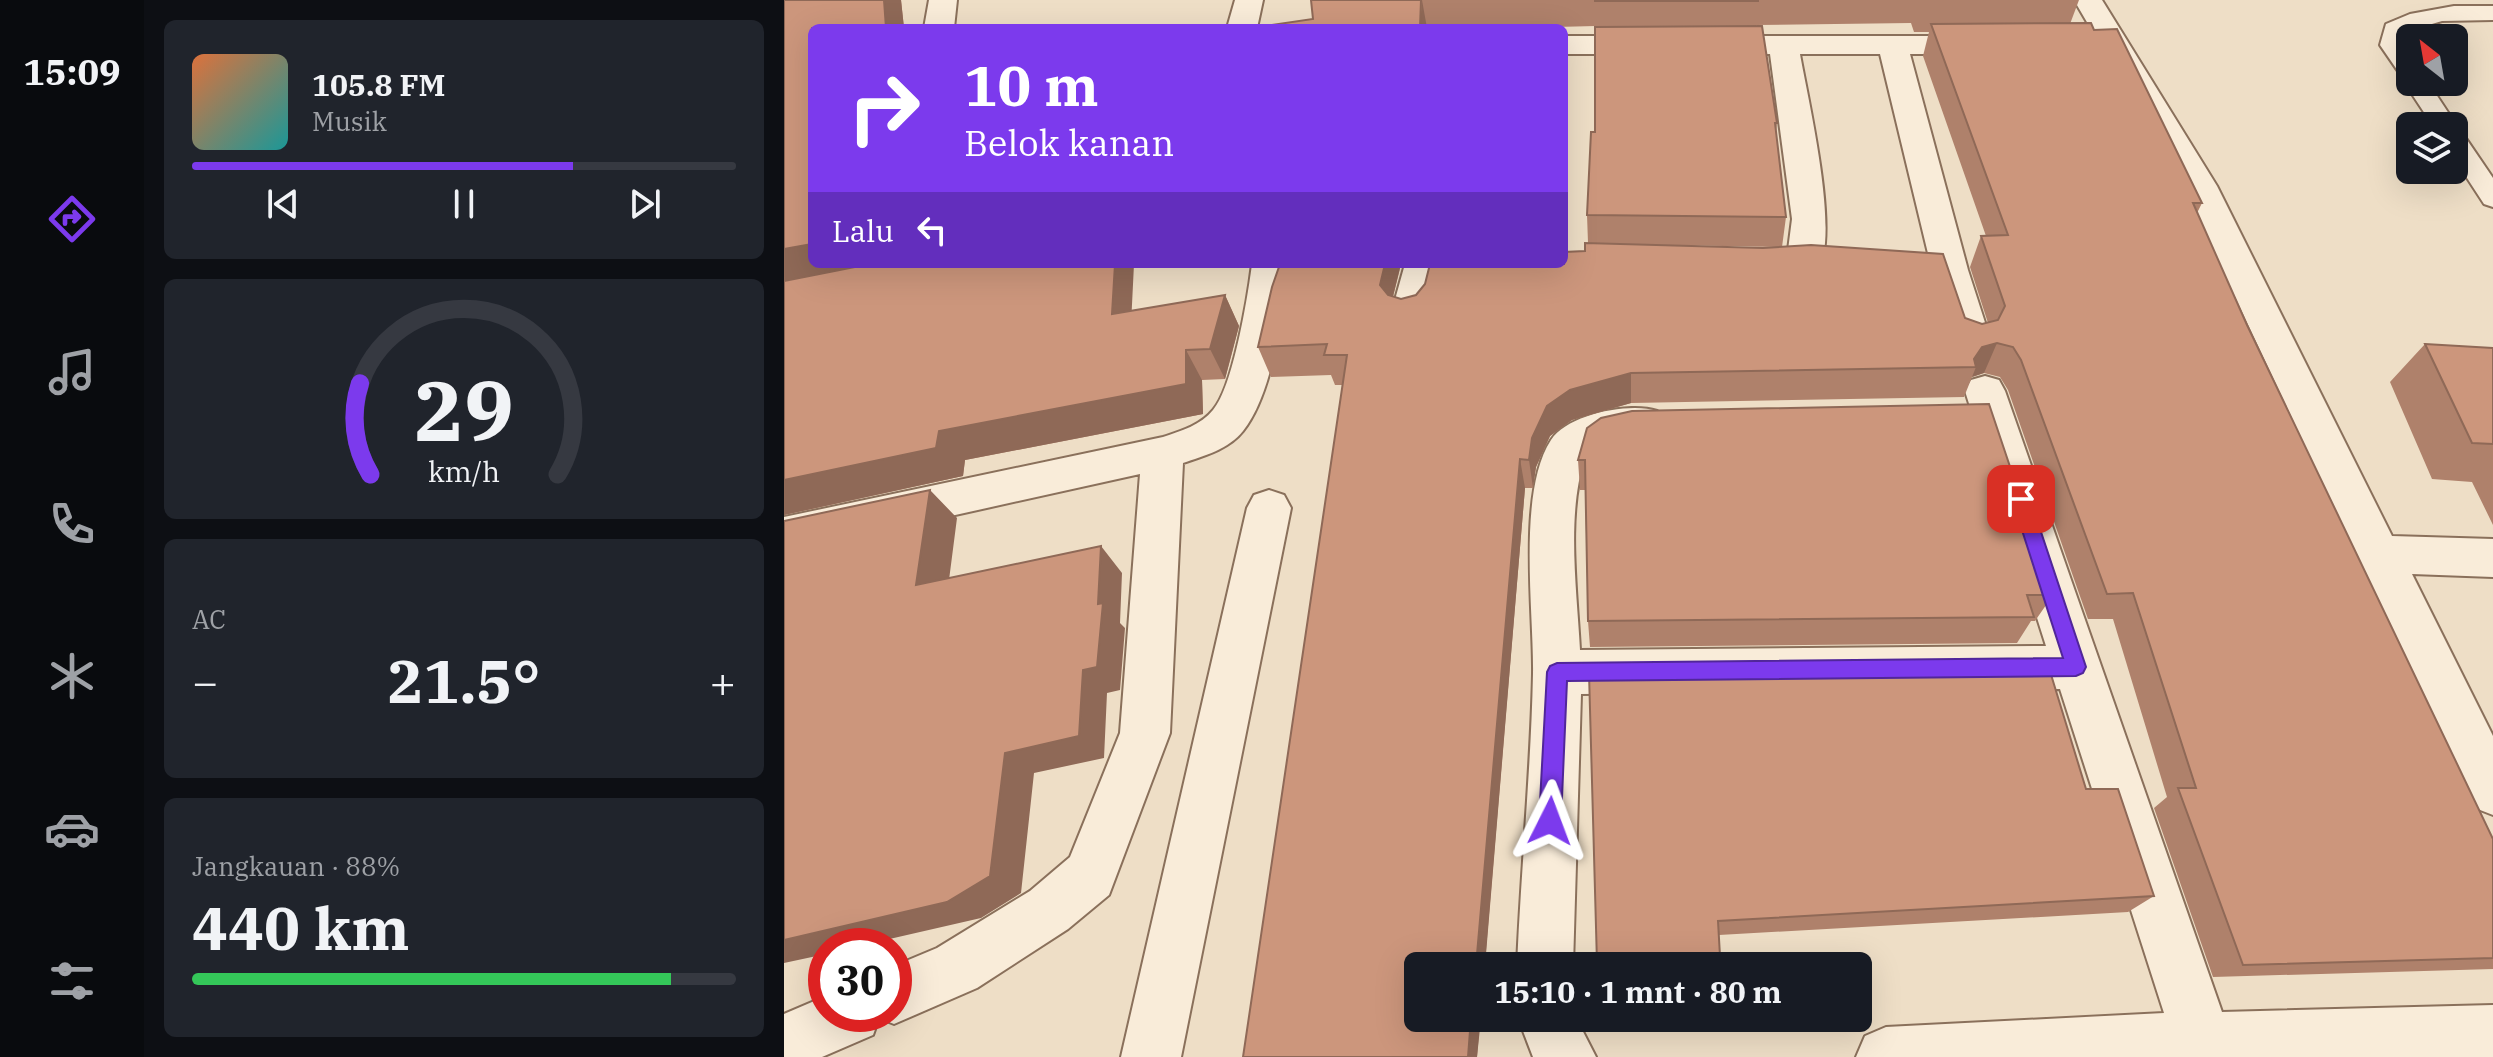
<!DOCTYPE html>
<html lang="id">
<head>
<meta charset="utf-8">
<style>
	body { margin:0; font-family:"IBM Plex Serif",serif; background:#20242c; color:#f1f3f6; height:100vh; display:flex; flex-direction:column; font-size:30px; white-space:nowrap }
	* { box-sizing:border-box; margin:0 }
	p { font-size:26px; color:#9ea1a6 }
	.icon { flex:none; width:44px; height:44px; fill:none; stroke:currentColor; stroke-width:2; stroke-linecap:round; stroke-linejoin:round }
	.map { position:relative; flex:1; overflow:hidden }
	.side { display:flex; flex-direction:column; gap:20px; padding:20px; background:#0d0f14; width:640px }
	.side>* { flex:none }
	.guide { position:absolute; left:24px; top:24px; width:760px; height:244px; border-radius:12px; box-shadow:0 8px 32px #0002; background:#7c3aed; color:#fff; overflow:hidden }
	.needle { width:52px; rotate:329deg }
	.tools { position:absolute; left:1612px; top:24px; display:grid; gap:16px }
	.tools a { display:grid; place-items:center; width:72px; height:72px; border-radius:12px; background:#171b24; box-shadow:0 8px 32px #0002; font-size:40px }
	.speed { position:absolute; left:24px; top:928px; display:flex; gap:16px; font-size:40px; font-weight:700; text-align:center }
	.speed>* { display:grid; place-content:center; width:104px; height:104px; border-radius:50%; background:#171b24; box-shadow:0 8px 32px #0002; line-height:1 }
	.speed .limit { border:12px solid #d22; background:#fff; color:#111 }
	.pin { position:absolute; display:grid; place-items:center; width:68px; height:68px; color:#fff; margin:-34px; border-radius:16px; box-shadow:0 4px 12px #0006 }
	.me { position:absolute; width:88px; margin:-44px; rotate:3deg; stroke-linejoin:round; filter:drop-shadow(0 0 6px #0008) }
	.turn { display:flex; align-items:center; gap:28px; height:168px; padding:0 24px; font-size:36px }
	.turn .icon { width:104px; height:104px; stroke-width:2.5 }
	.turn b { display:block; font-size:56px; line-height:68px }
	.then { display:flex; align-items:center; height:76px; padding:0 24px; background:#0003; gap:16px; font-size:30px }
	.big { font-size:60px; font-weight:700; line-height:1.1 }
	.side .card { flex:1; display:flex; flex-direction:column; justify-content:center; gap:12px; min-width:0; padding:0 28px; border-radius:12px; background:#20242c }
	.side .dial { align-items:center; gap:0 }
	.dial svg { height:208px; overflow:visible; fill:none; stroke:#363941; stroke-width:7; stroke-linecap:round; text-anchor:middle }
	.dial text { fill:#f1f3f6; stroke:none }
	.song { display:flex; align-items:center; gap:24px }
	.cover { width:96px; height:96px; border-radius:12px; background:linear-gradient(135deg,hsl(20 70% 55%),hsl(180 70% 35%)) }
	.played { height:8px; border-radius:4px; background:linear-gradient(90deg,#7c3aed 70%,#363941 70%) }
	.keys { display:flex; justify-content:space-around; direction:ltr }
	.heat { display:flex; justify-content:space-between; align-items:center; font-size:44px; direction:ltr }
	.charge { height:12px; border-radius:6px; background:linear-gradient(90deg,#34c759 88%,#363941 0) }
	.trip { position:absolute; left:620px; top:952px; width:468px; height:80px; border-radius:12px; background:#171b24; box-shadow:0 8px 32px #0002; font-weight:700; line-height:80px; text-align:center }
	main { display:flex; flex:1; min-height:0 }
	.dock { display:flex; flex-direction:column; width:144px; justify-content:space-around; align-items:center; background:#090b0e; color:#9ea1a6 }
	.dock .icon { width:56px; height:56px }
	.dock .on { color:#7c3aed }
	.dock b { font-size:36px; color:#f1f3f6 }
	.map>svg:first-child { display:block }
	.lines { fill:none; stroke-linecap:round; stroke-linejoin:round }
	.lane-casing { stroke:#8a705b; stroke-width:4 }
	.street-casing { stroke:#8a705b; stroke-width:4 }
	.lane { fill:#f9ecd9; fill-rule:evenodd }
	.street { fill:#f9ecd9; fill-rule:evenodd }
	.wall { fill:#af816b; fill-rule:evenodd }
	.shaded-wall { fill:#8f6957 }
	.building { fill:#cc967c; stroke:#8f6957; stroke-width:2 }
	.route { fill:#7c3aed; stroke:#51269a; stroke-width:2 }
</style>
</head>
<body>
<main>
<nav class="dock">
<b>15:09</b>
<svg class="icon on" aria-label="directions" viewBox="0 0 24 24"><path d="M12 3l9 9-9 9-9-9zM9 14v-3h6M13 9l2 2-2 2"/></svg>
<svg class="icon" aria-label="music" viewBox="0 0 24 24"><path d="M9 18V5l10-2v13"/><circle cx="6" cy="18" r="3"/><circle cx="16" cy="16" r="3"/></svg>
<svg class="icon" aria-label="phone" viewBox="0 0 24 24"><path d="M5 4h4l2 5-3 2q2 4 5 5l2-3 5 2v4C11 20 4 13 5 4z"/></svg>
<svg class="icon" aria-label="climate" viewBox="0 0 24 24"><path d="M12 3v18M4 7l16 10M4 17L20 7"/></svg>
<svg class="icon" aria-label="car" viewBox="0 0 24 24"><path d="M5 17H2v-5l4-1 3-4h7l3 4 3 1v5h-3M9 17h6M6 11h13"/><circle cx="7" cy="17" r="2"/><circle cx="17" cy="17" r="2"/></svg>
<svg class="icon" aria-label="filters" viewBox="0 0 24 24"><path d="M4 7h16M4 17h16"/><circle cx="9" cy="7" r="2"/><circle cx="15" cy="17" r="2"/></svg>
</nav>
<section class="side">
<div class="card">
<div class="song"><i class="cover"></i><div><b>105.8 FM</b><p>Musik</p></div></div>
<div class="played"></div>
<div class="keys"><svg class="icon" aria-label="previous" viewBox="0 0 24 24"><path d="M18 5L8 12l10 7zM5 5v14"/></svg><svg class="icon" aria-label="pause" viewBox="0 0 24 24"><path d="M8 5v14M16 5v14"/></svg><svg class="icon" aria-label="next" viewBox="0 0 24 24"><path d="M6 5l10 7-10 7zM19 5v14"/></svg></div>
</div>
<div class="card dial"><svg viewBox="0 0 100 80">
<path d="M14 69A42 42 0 1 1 86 69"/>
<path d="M14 69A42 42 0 0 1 10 34" stroke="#7c3aed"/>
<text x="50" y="56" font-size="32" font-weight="700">29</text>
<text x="50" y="72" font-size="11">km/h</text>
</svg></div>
<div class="card"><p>AC</p>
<div class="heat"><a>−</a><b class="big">21.5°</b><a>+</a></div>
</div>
<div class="card"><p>Jangkauan · 88%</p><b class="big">440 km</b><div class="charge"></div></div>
</section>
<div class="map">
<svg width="1709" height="1057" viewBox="0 0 1709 1057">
	<rect width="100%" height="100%" fill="#eedec6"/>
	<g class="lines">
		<defs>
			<path id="lane" d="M 1670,6 L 1709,6 L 1709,20 L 1658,21 L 1621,32 L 1620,45 L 1626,54 L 1626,82 L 1644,82 L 1673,126 L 1670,131 L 1670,126 L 1649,126 L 1620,82 L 1623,78 L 1618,77 L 1596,45 L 1602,24 L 1626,14 Z
				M 1670,131 L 1679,134 L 1709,178 L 1709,207 L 1700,204 L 1670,158 Z"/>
			<path id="street" d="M 145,0 L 173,0 L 170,28 L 140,28 Z
				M 451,0 L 479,0 L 473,28 L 443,28 Z
				M 1290,0 L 1318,0 L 1433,186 L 1608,536 L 1709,539 L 1709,577 L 1628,574 L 1709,736 L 1709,815 L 1691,808 L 1399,186 Z
				M 780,36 L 1202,36 L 1213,39 L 1217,45 L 1213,51 L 1202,54 L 1126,54 L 1184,270 L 1206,338 L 1201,348 L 1187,352 L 1173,348 L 1168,338 L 1148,270 L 1096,54 L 1016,54 C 1024,100 1056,234 1034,270 C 1012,276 987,279 965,273 L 960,264 L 965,255 L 1004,250 L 1008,219 L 986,54 L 780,54 Z
				M 468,264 L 504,264 C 499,312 489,393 459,431 C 445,449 420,456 399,463 L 386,733 L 325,895 L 284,929 L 193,988 L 110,1024 L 95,1018 L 89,1035 L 38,1057 L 0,1057 L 0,1014 L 42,996 L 42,1014 L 110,1014 L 110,966 L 153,948 L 246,891 L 286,857 L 336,733 L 356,474 L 0,553 L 0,517 L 379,437 C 397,431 417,425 429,410 C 449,388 464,296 468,264 Z
				M 621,264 L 657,264 L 645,314 L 639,323 L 626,327 L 613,323 L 607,314 Z
				M 1201,376 L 1215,380 L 1221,391 L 1438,1012 L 1709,1005 L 1709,1057 L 1072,1057 L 1081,1036 L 1102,1027 L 1380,1013 L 1276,689 L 797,694 L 789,966 L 733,966 C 737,869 747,771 749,674 C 750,612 733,492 767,440 C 784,414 846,402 873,411 L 879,422 L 873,433 L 823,443 L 801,458 C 782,514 793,591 796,650 L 1262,646 L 1181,391 L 1187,380 Z
				M 485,490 L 500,495 L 507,508 L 397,1057 L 337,1057 L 463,508 L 470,495 Z
				M 734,1018 L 792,1018 L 812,1057 L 749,1057 Z"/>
		</defs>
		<use href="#lane" class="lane-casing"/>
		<use href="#street" class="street-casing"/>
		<use href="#lane" class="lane"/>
		<use href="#street" class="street"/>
	</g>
	<path class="wall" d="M 0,0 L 117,0 L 120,28 L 28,28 L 28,264 L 348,311 L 441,295 L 455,326 L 441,379 L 418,380 L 419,414 L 181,460 L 179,476 L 0,515 Z
		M 527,0 L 1295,0 L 1286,24 L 1310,30 L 1418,203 L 1413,213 L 1463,325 L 1709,839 L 1709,969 L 1429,977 L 1370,808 L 1383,797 L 1329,619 L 1304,619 L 1224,390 L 1216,377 L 1200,373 L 1188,377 L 1180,397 L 847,403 L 788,420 L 766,436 L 752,467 L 749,488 L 741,488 L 693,1057 L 459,1057 L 559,385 L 551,385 L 547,375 L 487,377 L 474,347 L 496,264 L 617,264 L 609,297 L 617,299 L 801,251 L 804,243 L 803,215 L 811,132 L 812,26 L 735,28 L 468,28 L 529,19 ZM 1127,23 L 1130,32 L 1145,32 L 1139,56 L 1202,236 L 1197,236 L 1186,267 L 1204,323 L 1198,324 L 998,247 L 1002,217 L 992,133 L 993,123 L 972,25 ZM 886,245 L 993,247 L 979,248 Z
		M 1641,344 L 1709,348 L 1709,525 L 1688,482 L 1648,479 L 1606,382 Z
		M 803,428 L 1269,595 L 1251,621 L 1247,621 L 1233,643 L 806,647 L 804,621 L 801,490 L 796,490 L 794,460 Z
		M 1302,789 L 1370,896 L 1344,912 L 935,935 L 936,956 L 933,966 L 813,966 L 813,963 Z"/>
	<path class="shaded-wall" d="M 100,0 L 117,0 L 120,28 L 102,28 Z
		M 638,0 L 643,28 L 636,28 Z
		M 28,244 L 28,264 L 115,264 L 0,286 L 0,249 Z
		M 331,264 L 350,264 L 346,345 L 328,314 Z
		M 601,264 L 617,264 L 604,316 L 596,285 Z
		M 441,295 L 455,326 L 441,379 L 426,349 Z
		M 1213,343 L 1200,373 L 1188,377 L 1192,367 L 1190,359 L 1198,347 Z
		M 402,350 L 418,380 L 419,414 L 181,460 L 179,476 L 0,515 L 0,480 Z
		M 847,373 L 847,403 L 788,420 L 766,436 L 752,467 L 749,488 L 745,460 L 748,438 L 763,406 L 786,390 Z
		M 736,459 L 741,488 L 701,966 L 692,966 Z
		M 146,490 L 173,518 L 161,611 L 132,585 Z
		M 317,546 L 338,573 L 336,623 L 341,628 L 336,690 L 323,693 L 320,758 L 250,773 L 237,893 L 197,918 L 75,946 L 42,946 L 42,954 L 0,963 L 0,940 L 221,753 L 299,670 L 314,604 Z
		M 687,1018 L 697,1018 L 693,1057 L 684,1057 Z"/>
	<path class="building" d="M 0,0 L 100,0 L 102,28 L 28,28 L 28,244 L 0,249 Z
		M 527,0 L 637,0 L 636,28 L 468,28 L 529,19 Z
		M 811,0 L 974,0 L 974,1 L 811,1 Z
		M 1307,23 L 1310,30 L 1333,29 L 1418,203 L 1409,203 L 1463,325 L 1709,839 L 1709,958 L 1459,965 L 1394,788 L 1412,788 L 1349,593 L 1323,594 L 1237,360 L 1229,347 L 1213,343 L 1198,347 L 1190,359 L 1192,367 L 847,373 L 786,390 L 763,406 L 748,438 L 745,460 L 736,459 L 692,966 L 634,966 L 634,1018 L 687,1018 L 684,1057 L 459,1057 L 563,355 L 540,355 L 543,344 L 474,347 L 488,287 L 496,264 L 601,264 L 596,285 L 604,295 L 617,299 L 632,295 L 641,284 L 646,264 L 780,264 L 780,252 L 801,251 L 801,243 L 979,248 L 1027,245 L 1159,254 L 1181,318 L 1198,324 L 1214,320 L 1221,306 L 1197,236 L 1224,235 L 1147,24 Z
		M 978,26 L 993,123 L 991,123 L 1002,217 L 803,215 L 807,132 L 811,132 L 811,27 Z
		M 86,264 L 331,264 L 328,314 L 441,295 L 426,349 L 402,350 L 402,384 L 155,431 L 152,448 L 0,480 L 0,281 Z
		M 1641,344 L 1709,348 L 1709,444 L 1688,443 Z
		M 1205,404 L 1269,595 L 1243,595 L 1250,617 L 804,621 L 801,460 L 794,460 L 803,428 L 817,418 L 848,411 Z
		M 146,490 L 132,585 L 317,546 L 314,604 L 319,603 L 313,667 L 299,670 L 295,736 L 221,753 L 206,876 L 163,902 L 0,940 L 0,521 Z
		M 1265,668 L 1302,789 L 1334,789 L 1370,896 L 934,921 L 936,956 L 813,963 L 805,673 Z"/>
	<path class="route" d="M 1237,491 L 1246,499 L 1302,667 L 1299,673 L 1292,676 L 783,681 L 777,821 L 774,828 L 766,831 L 758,828 L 755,821 L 763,672 L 766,666 L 773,663 L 1279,658 L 1228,499 Z"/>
</svg>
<div class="tools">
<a><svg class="needle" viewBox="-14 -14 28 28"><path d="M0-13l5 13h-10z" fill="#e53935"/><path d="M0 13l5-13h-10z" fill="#9ea1a6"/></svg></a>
<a><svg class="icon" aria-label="layers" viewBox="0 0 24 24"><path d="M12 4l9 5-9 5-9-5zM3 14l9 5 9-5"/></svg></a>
</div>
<div class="speed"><div class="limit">30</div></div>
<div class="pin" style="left:1237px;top:499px;background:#d93025"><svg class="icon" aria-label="arrive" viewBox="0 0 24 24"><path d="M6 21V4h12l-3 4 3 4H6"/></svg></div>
<svg class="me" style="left:766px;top:821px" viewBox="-20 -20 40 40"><path d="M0-17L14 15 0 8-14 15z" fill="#7c3aed" stroke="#fff" stroke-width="4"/></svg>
<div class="trip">15:10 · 1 mnt · 80 m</div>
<div class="guide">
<div class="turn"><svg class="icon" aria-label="right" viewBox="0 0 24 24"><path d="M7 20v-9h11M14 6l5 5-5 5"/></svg><div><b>10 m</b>Belok kanan</div></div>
<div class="then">Lalu<svg class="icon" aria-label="left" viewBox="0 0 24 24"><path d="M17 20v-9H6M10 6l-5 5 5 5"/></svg></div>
</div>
</div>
</main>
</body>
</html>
